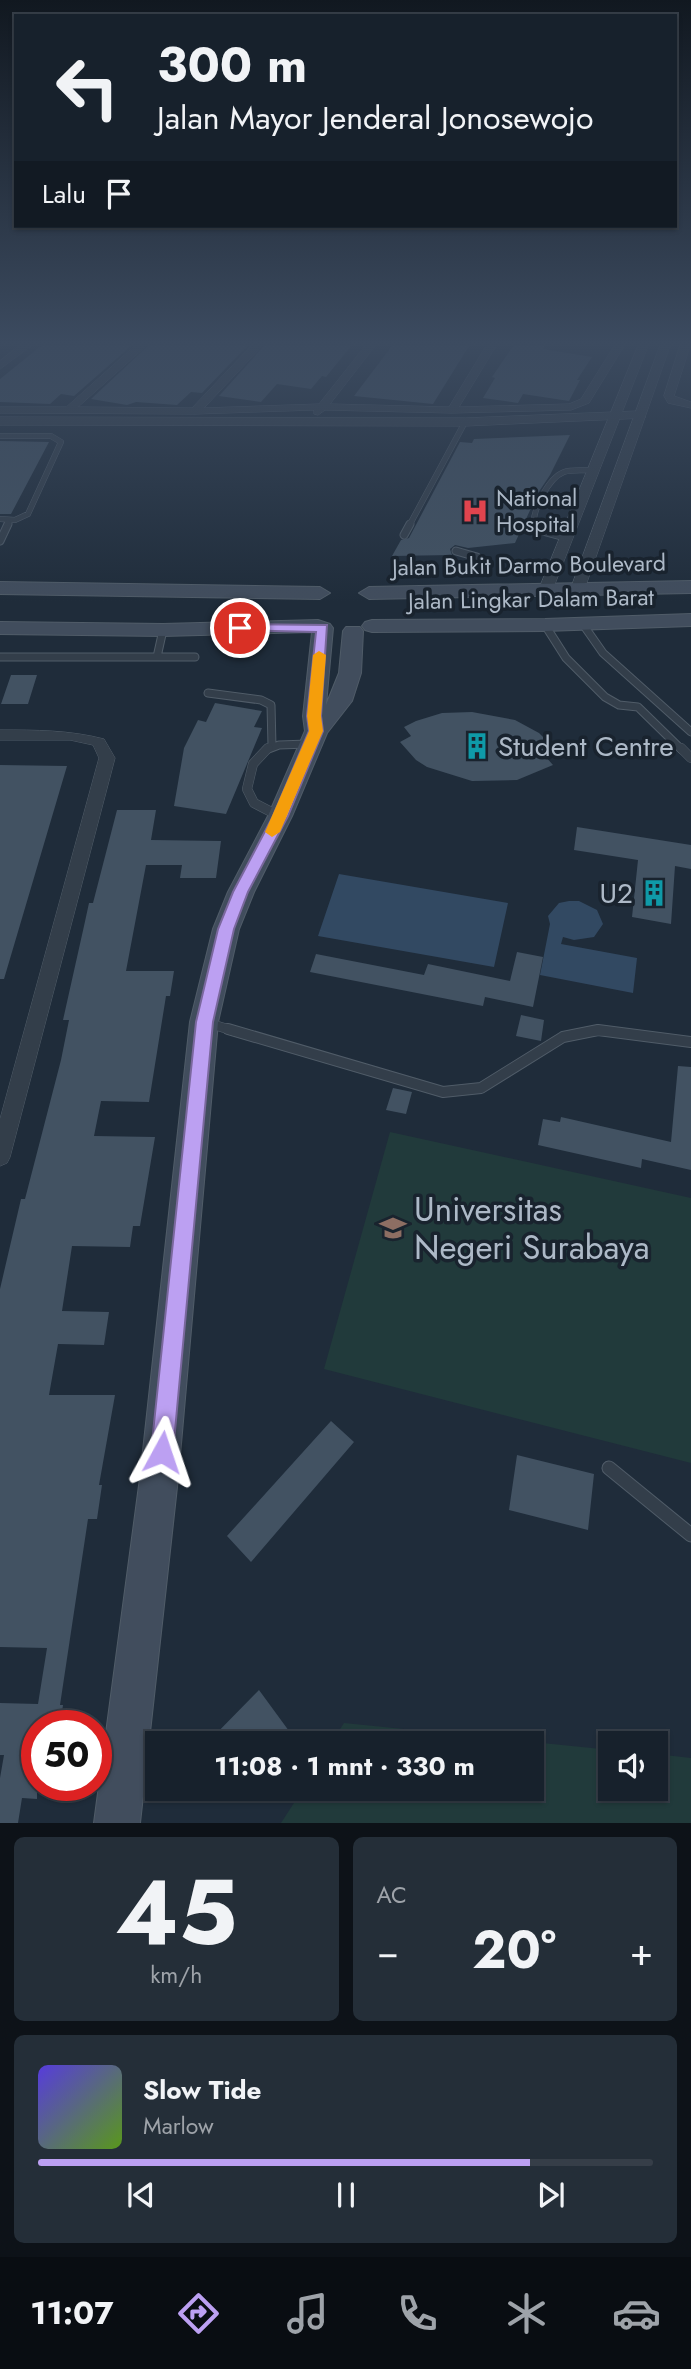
<!DOCTYPE html>
<html lang="id">
<head>
<meta charset="utf-8">
<style>
	body { margin:0; font-family:Jost,sans-serif; background:#242e38; color:#f1f3f6; height:100vh; display:flex; flex-direction:column; font-size:26px; white-space:nowrap }
	* { box-sizing:border-box; margin:0 }
	p { font-size:23px; color:#9ea3a9 }
	.icon { flex:none; width:38px; height:38px; fill:none; stroke:currentColor; stroke-width:2; stroke-linecap:round; stroke-linejoin:round }
	.map { position:relative; height:1823px; overflow:hidden }
	.panel { display:flex; flex-direction:column; gap:14px; padding:14px; background:#0d1218; flex:1 }
	.panel>* { flex:none }
	.hud { position:absolute; left:14px; top:14px; width:663px; height:214px; border-radius:0px; box-shadow:0 2px 5px #0004,0 0 0 2px #363e48; background:#17212c; color:#f1f3f6; overflow:hidden }
	.buttons { position:absolute; left:598px; top:1731px; display:grid; gap:14px }
	.buttons a { display:grid; place-items:center; width:70px; height:70px; border-radius:0px; background:#17212c; box-shadow:0 2px 5px #0004,0 0 0 2px #363e48; font-size:35px }
	.speed { position:absolute; left:21px; top:1710px; display:flex; gap:14px; font-size:35px; font-weight:700; text-align:center }
	.speed>* { display:grid; place-content:center; width:91px; height:91px; border-radius:50%; background:#17212c; box-shadow:0 2px 5px #0004,0 0 0 2px #363e48; line-height:1 }
	.speed .limit { border:10px solid #d22; background:#fff; color:#111 }
	.pin { position:absolute; display:grid; place-items:center; width:60px; height:60px; color:#fff; margin:-30px; border:4px solid #fff; border-radius:50%; box-shadow:0 2px 7px #0007 }
	.me { position:absolute; width:77px; margin:-38px; rotate:5deg; stroke-linejoin:round; filter:drop-shadow(0 0 5px #0008) }
	.turn { display:flex; align-items:center; gap:24px; height:147px; padding:0 28px; font-size:32px }
	.turn .icon { width:91px; height:91px; stroke-width:2.5 }
	.turn b { display:block; font-size:49px; line-height:60px }
	.then { display:flex; align-items:center; height:66px; padding:0 28px; background:#0003; gap:14px; font-size:26px }
	.big { font-size:52px; font-weight:700; line-height:1.1 }
	.panel .widget { flex:1; display:flex; flex-direction:column; justify-content:center; gap:10px; min-width:0; padding:0 24px; border-radius:10px; background:#242e38 }
	.panel .dial { align-items:center; gap:0 }
	.dial b { font-size:91px; line-height:1 }
	.song { display:flex; align-items:center; gap:21px }
	.cover { width:84px; height:84px; border-radius:10px; background:linear-gradient(135deg,hsl(250 70% 55%),hsl(90 70% 35%)) }
	.played { height:7px; border-radius:4px; background:linear-gradient(90deg,#bca0f2 80%,#363e48 80%) }
	.keys { display:flex; justify-content:space-around; direction:ltr }
	.heat { display:flex; justify-content:space-between; align-items:center; font-size:38px; direction:ltr }
	.panel .tiles { flex:1; display:grid; gap:14px; grid-template-columns:1fr 1fr }
	.widget:last-child { grid-column:span 2 }
	.trip { position:absolute; left:145px; top:1731px; width:399px; height:70px; border-radius:0px; background:#17212c; box-shadow:0 2px 5px #0004,0 0 0 2px #363e48; font-weight:700; line-height:70px; text-align:center }
	.menu { display:flex; height:112px; justify-content:space-around; align-items:center; background:#090d12; color:#9ea3a9 }
	.menu .icon { width:49px; height:49px }
	.menu .current { color:#bca0f2 }
	.menu b { font-size:32px; color:#f1f3f6 }
	.map>svg:first-child { display:block }
	.green { fill:#213a3b }
	.water { fill:#324962 }
	.building { fill:#425262 }
	.lines { fill:none; stroke-linecap:round; stroke-linejoin:round }
	.service-far4-casing { stroke:#505c68; stroke-width:6 }
	.service-far3-casing { stroke:#505c68; stroke-width:9 }
	.service-far2-casing { stroke:#505c68; stroke-width:10 }
	.service-far1-casing { stroke:#505c68; stroke-width:12 }
	.service-casing { stroke:#505c68; stroke-width:15 }
	.minor-casing { stroke:#505c68; stroke-width:1 }
	.tertiary-casing { stroke:#505c68; stroke-width:1 }
	.secondary-casing { stroke:#505c68; stroke-width:2 }
	.service-far4 { stroke:#333e4a; stroke-width:5 }
	.service-far3 { stroke:#333e4a; stroke-width:7 }
	.service-far2 { stroke:#333e4a; stroke-width:9 }
	.service-far1 { stroke:#333e4a; stroke-width:10 }
	.service { stroke:#333e4a; stroke-width:13 }
	.minor { fill:#333e4a; fill-rule:evenodd }
	.tertiary { fill:#333e4a; fill-rule:evenodd }
	.secondary { fill:#414d5d; fill-rule:evenodd }
	.route { fill:#bca0f2; stroke:#7a689d; stroke-width:2 }
	.slow { fill:#f59e0b }
	.labels { text-anchor:middle; dominant-baseline:central; stroke-width:7; stroke-linejoin:round; paint-order:stroke }
	.far-poi-label { font-size:23px; fill:#adb9c7; stroke:#19232e; text-anchor:start }
	.far-street-label { font-size:23px; fill:#adb9c7; stroke:#19232e }
	.poi-label { font-size:28px; fill:#adb9c7; stroke:#19232e; text-anchor:start }
	.near-poi-label { font-size:33px; fill:#adb9c7; stroke:#19232e; text-anchor:start }
</style>
</head>
<body>
<div class="map">
<svg width="691" height="1823" viewBox="0 0 691 1823">
	<rect width="100%" height="100%" fill="#1f2c3a"/>
	<path class="green" d="M 390,1132 L 691,1198 L 691,1463 L 324,1369 Z
		M 344,1723 L 611,1750 L 611,1788 L 656,1788 L 656,1754 L 691,1758 L 691,1823 L 281,1823 L 303,1789 L 532,1788 L 532,1743 L 331,1743 Z"/>
	<path class="water" d="M 339,874 L 508,903 L 494,967 L 318,936 Z
		M 569,901 L 579,901 L 597,910 L 603,924 L 594,937 L 574,940 L 563,937 L 561,944 L 637,958 L 633,993 L 540,975 L 550,924 L 548,916 L 559,903 Z"/>
	<path class="building" d="M 41,346 L 131,346 L 74,396 L 61,394 L 50,404 L 0,402 L 0,379 Z
		M 148,346 L 247,346 L 202,393 L 191,392 L 177,405 L 136,402 L 127,405 L 91,399 Z
		M 264,346 L 351,346 L 326,377 L 322,376 L 311,389 L 277,384 L 261,402 L 219,396 Z
		M 392,346 L 469,346 L 433,404 L 354,396 Z
		M 513,346 L 545,346 L 543,349 L 592,357 L 577,380 L 580,380 L 569,401 L 523,394 L 518,403 L 483,398 L 495,378 L 492,377 Z
		M 570,435 L 550,475 L 538,493 L 515,543 L 468,548 L 455,545 L 450,549 L 452,555 L 392,556 L 401,540 L 409,538 L 460,442 L 472,443 L 474,439 Z
		M 0,441 L 49,442 L 11,514 L 0,514 Z
		M 11,675 L 37,675 L 28,704 L 1,704 Z
		M 215,703 L 262,711 L 254,727 L 262,728 L 226,814 L 174,806 L 184,748 L 198,720 L 206,722 Z
		M 472,712 L 515,720 L 539,733 L 556,750 L 545,756 L 553,765 L 517,780 L 472,781 L 427,767 L 416,760 L 400,742 L 411,736 L 404,727 L 416,721 L 442,713 Z
		M 0,765 L 67,766 L 4,979 L 0,979 Z
		M 117,810 L 156,810 L 151,840 L 221,841 L 216,878 L 180,878 L 182,865 L 146,865 L 126,971 L 174,971 L 170,996 L 166,996 L 149,1102 L 101,1101 L 94,1136 L 155,1137 L 140,1226 L 133,1226 L 130,1247 L 72,1246 L 62,1311 L 109,1312 L 104,1345 L 58,1344 L 49,1395 L 115,1395 L 99,1485 L 102,1485 L 97,1519 L 88,1519 L 60,1705 L 63,1705 L 60,1726 L 37,1726 L 37,1799 L 22,1798 L 18,1823 L 0,1823 L 0,1778 L 4,1755 L 0,1755 L 0,1703 L 38,1704 L 47,1648 L 0,1647 L 0,1289 L 21,1199 L 25,1199 L 61,1060 L 69,1020 L 63,1020 L 84,926 L 89,903 L 93,903 Z
		M 577,827 L 691,845 L 691,869 L 675,866 L 671,924 L 632,917 L 638,860 L 574,850 Z
		M 517,952 L 543,957 L 533,1007 L 485,997 L 483,1006 L 310,972 L 316,954 L 424,975 L 428,964 L 510,981 Z
		M 521,1015 L 544,1020 L 541,1041 L 516,1036 Z
		M 678,1066 L 691,1067 L 691,1170 L 642,1159 L 641,1168 L 538,1145 L 543,1119 L 560,1122 L 561,1117 L 671,1142 Z
		M 393,1088 L 412,1092 L 406,1114 L 386,1110 Z
		M 331,1421 L 354,1442 L 251,1562 L 227,1536 Z
		M 517,1455 L 594,1474 L 588,1530 L 509,1510 Z
		M 259,1690 L 289,1731 L 277,1743 L 207,1743 Z"/>
	<g class="lines">
		<defs>
			<path id="service-far4" d="M 0,436 L 51,436 L 61,442 L 28,514 L 15,520 L 0,519
				M 7,526 L 10,520
				M 409,526 L 465,422
				M 534,526 C 532,511 548,478 564,472 C 572,469 585,471 593,470"/>
			<path id="service-far3" d="M 534,524 L 535,529 L 565,537
				M 404,535 L 410,524
				M 0,541 L 8,524
				M 456,551 L 477,557
				M 582,623 L 603,653 L 691,732
				M 545,625 L 566,658 L 605,697 L 619,705 L 638,707 L 682,750
				M 0,657 L 195,657
				M 157,657 L 163,630
				M 208,693 L 261,700 L 271,705 L 272,746
				M 266,750 L 279,745 L 308,744"/>
			<path id="service-far2" d="M 268,748 L 253,764 L 247,789 L 254,803 L 279,816
				M 681,748 L 691,758
				M 208,1023 L 234,1031
				M 595,1031 L 602,1031"/>
			<path id="service-far1" d="M 228,1029 L 443,1092 L 481,1088 L 563,1037 L 598,1030 L 691,1042"/>
			<path id="service" d="M 609,1468 L 691,1535"/>
			<path id="minor" d="M 19,346 L 31,346 L 0,369 L 0,361 Z
				M 135,346 L 146,346 L 78,407 L 192,408 L 251,346 L 262,346 L 204,408 L 319,404 L 365,346 L 375,346 L 330,404 L 449,407 L 486,346 L 496,346 L 459,407 L 569,404 L 581,399 L 614,346 L 624,346 L 589,403 L 571,410 L 452,413 L 325,410 L 318,415 L 314,414 L 314,410 L 195,414 L 0,413 L 0,407 L 66,407 Z
				M 638,346 L 648,346 L 553,589 L 551,592 L 541,592 L 539,589 Z
				M 660,346 L 670,346 L 585,588 L 578,592 L 573,591 L 571,588 Z
				M 680,346 L 690,346 L 674,396 L 691,402 L 691,408 L 668,403 L 664,396 Z
				M 0,730 C 36,730 69,730 104,739 L 115,758 L 10,1157 L 7,1163 L 0,1166 L 0,1119 L 99,758 L 93,745 L 70,740 L 0,740 Z"/>
			<path id="tertiary" d="M 640,411 L 645,412 L 645,418 L 465,426 L 0,425 L 0,417 L 465,418 Z"/>
			<path id="secondary" d="M 691,581 L 691,593 L 369,599 L 359,593 L 369,587 Z
				M 0,582 L 320,587 L 330,593 L 320,599 L 0,594 Z
				M 691,614 L 691,626 L 545,631 L 372,632 L 365,630 L 362,626 L 365,622 L 372,620 L 545,619 Z
				M 318,620 L 330,624 L 333,628 L 326,705 L 339,673 L 343,631 L 346,627 L 360,627 L 363,631 L 361,673 L 352,701 L 327,733 L 292,816 L 254,892 L 239,929 L 218,1022 L 178,1478 L 140,1823 L 94,1823 L 140,1478 L 190,1022 L 213,929 L 228,892 L 268,816 L 305,731 L 303,716 L 312,632 L 163,636 L 0,634 L 0,622 L 163,624 Z"/>
		</defs>
		<use href="#service-far4" class="service-far4-casing"/>
		<use href="#service-far3" class="service-far3-casing"/>
		<use href="#service-far2" class="service-far2-casing"/>
		<use href="#service-far1" class="service-far1-casing"/>
		<use href="#service" class="service-casing"/>
		<use href="#minor" class="minor-casing"/>
		<use href="#tertiary" class="tertiary-casing"/>
		<use href="#secondary" class="secondary-casing"/>
		<use href="#service-far4" class="service-far4"/>
		<use href="#service-far3" class="service-far3"/>
		<use href="#service-far2" class="service-far2"/>
		<use href="#service-far1" class="service-far1"/>
		<use href="#service" class="service"/>
		<use href="#minor" class="minor"/>
		<use href="#tertiary" class="tertiary"/>
		<use href="#secondary" class="secondary"/>
	</g>
	<linearGradient id="sky" x2="0" y2="1"><stop stop-color="#111820"/><stop offset="0.57" stop-color="#3c4b60"/><stop offset="1" stop-color="#3c4b60" stop-opacity="0"/></linearGradient>
	<rect width="691" height="602" fill="url(#sky)"/>
	<path class="route" d="M 240,624 L 327,625 L 321,716 L 323,731 L 288,816 L 248,892 L 234,929 L 213,1022 L 173,1452 L 170,1460 L 162,1463 L 154,1460 L 151,1452 L 196,1022 L 218,929 L 233,892 L 273,816 L 309,731 L 307,716 L 316,632 L 236,630 L 236,625 Z"/>
	<path class="slow" d="M 319,651 L 326,655 L 321,716 L 323,731 L 280,832 L 272,837 L 265,832 L 309,731 L 307,716 L 313,655 Z"/>
	<defs>
		<symbol id="hospital-bare" viewBox="-9 -9 18 18"><path d="M-5-5h3v3.5h4V-5h3V5h-3V1.5h-4V5h-3Z" fill="#e0444e" stroke="#19232e" stroke-width="2.5" paint-order="stroke"/></symbol>
		<symbol id="building-bare" viewBox="-9 -9 18 18"><path d="M-4-6H4V6H1V3H-1V6H-4ZM-2.5-4.3h1.7v1.8h-1.7ZM.8-4.3h1.7v1.8H.8ZM-2.5-1h1.7V.8h-1.7ZM.8-1h1.7V.8H.8Z" fill="#0f9aa8" stroke="#19232e" stroke-width="2.5" paint-order="stroke"/></symbol>
		<symbol id="university-bare" viewBox="-9 -9 18 18"><path d="M0-5L7-2L0 1L-7-2ZM-4 1L0 2.5L4 1V4Q0 6-4 4Z" fill="#8d6e63" stroke="#19232e" stroke-width="2.5" paint-order="stroke"/></symbol>
	</defs>
	<g fill-rule="evenodd">
		<use href="#hospital-bare" x="456" y="492" width="38" height="38"/>
		<use href="#building-bare" x="458" y="727" width="38" height="38"/>
		<use href="#building-bare" x="635" y="874" width="38" height="38"/>
		<use href="#university-bare" x="374" y="1209" width="38" height="38"/>
	</g>
	<g class="labels">
		<g class="far-poi-label">
			<text x="496" y="498">National<tspan x="496" dy="26">Hospital</tspan></text>
		</g>
		<g class="far-street-label">
			<text transform="translate(529 565) rotate(-1)">Jalan Bukit Darmo Boulevard</text>
			<text transform="translate(531 599) rotate(-1)">Jalan Lingkar Dalam Barat</text>
		</g>
		<g class="poi-label">
			<text x="498" y="746">Student Centre</text>
			<text x="633" y="893" text-anchor="end">U2</text>
		</g>
		<g class="near-poi-label">
			<text x="414" y="1209">Universitas<tspan x="414" dy="38">Negeri Surabaya</tspan></text>
		</g>
	</g>
</svg>
<div class="buttons">
<a><svg class="icon" aria-label="sound" viewBox="0 0 24 24"><path d="M4 9h4l5-4v14l-5-4H4zM17 9q2 3 0 6"/></svg></a>
</div>
<div class="speed"><div class="limit">50</div></div>
<div class="pin" style="left:240px;top:628px;background:#d93025"><svg class="icon" aria-label="arrive" viewBox="0 0 24 24"><path d="M6 21V4h12l-3 4 3 4H6"/></svg></div>
<svg class="me" style="left:162px;top:1452px" viewBox="-20 -20 40 40"><path d="M0-17L14 15 0 8-14 15z" fill="#bca0f2" stroke="#fff" stroke-width="4"/></svg>
<div class="trip">11:08 · 1 mnt · 330 m</div>
<div class="hud">
<div class="turn"><svg class="icon" aria-label="left" viewBox="0 0 24 24"><path d="M17 20v-9H6M10 6l-5 5 5 5"/></svg><div><b>300 m</b>Jalan Mayor Jenderal Jonosewojo</div></div>
<div class="then">Lalu<svg class="icon" aria-label="arrive" viewBox="0 0 24 24"><path d="M6 21V4h12l-3 4 3 4H6"/></svg></div>
</div>
</div>
<section class="panel">
<div class="tiles">
<div class="widget dial"><b>45</b><p>km/h</p></div>
<div class="widget"><p>AC</p>
<div class="heat"><a>−</a><b class="big">20°</b><a>+</a></div>
</div>
<div class="widget">
<div class="song"><i class="cover"></i><div><b>Slow Tide</b><p>Marlow</p></div></div>
<div class="played"></div>
<div class="keys"><svg class="icon" aria-label="previous" viewBox="0 0 24 24"><path d="M18 5L8 12l10 7zM5 5v14"/></svg><svg class="icon" aria-label="pause" viewBox="0 0 24 24"><path d="M8 5v14M16 5v14"/></svg><svg class="icon" aria-label="next" viewBox="0 0 24 24"><path d="M6 5l10 7-10 7zM19 5v14"/></svg></div>
</div>
</div>
</section>
<nav class="menu">
<b>11:07</b>
<svg class="icon current" aria-label="directions" viewBox="0 0 24 24"><path d="M12 3l9 9-9 9-9-9zM9 14v-3h6M13 9l2 2-2 2"/></svg>
<svg class="icon" aria-label="music" viewBox="0 0 24 24"><path d="M9 18V5l10-2v13"/><circle cx="6" cy="18" r="3"/><circle cx="16" cy="16" r="3"/></svg>
<svg class="icon" aria-label="phone" viewBox="0 0 24 24"><path d="M5 4h4l2 5-3 2q2 4 5 5l2-3 5 2v4C11 20 4 13 5 4z"/></svg>
<svg class="icon" aria-label="climate" viewBox="0 0 24 24"><path d="M12 3v18M4 7l16 10M4 17L20 7"/></svg>
<svg class="icon" aria-label="car" viewBox="0 0 24 24"><path d="M5 17H2v-5l4-1 3-4h7l3 4 3 1v5h-3M9 17h6M6 11h13"/><circle cx="7" cy="17" r="2"/><circle cx="17" cy="17" r="2"/></svg>
</nav>
</body>
</html>
